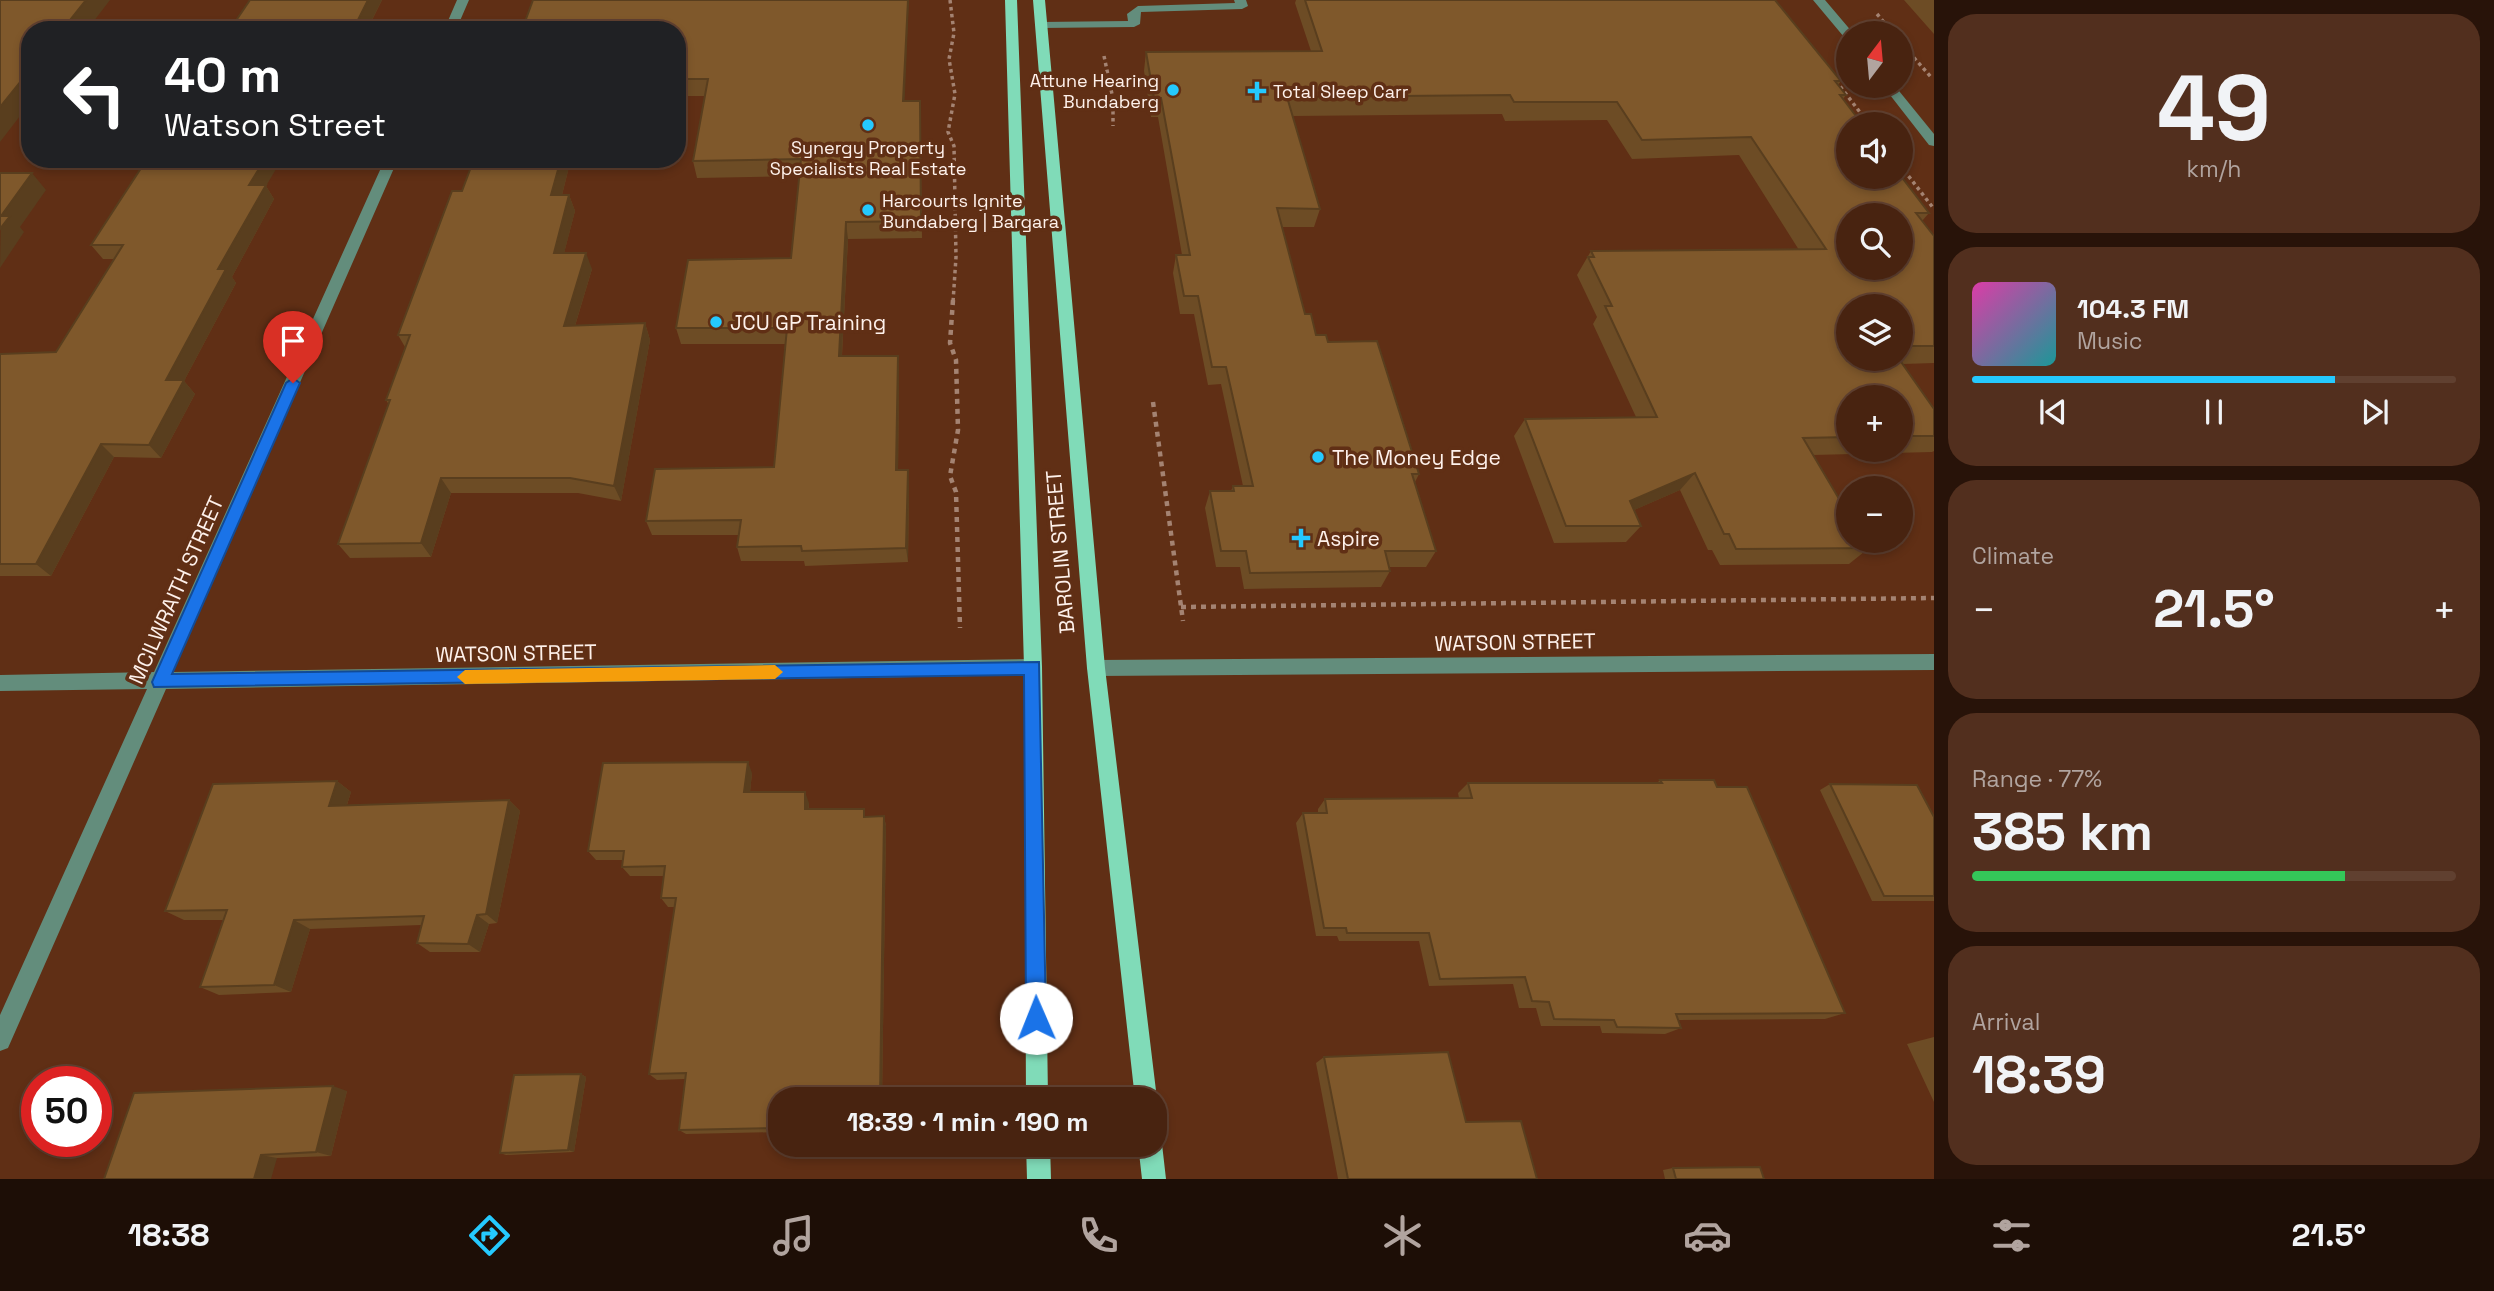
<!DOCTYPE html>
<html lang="en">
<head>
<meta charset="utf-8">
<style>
	body { margin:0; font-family:"Space Grotesk",sans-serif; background:#522f1e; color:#f1f3f6; height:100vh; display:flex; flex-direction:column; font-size:26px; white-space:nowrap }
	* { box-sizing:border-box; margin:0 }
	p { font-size:23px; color:#b1a49f }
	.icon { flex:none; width:38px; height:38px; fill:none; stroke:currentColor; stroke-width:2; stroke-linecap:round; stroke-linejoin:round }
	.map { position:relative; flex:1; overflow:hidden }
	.details { display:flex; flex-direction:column; gap:14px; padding:14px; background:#281309; width:560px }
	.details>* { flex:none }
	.top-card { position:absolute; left:21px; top:21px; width:665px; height:147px; border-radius:28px; box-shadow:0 4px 10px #0003,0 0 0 2px #604030; background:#202124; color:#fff; overflow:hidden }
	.needle { width:46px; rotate:16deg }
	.fabs { position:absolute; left:1836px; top:21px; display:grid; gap:14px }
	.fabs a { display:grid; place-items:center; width:77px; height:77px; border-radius:50%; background:#482310; box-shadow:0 4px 10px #0003,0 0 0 2px #604030; font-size:35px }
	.speed { position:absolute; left:21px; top:1066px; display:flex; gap:14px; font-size:35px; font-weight:700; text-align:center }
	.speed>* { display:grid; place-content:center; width:91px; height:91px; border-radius:50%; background:#482310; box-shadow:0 4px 10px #0003,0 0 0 2px #604030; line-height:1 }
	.speed .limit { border:10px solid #d22; background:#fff; color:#111 }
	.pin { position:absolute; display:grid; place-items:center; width:60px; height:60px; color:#fff; margin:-72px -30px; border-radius:50% 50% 50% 0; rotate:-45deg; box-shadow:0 0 7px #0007 }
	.pin .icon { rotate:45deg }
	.me { position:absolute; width:77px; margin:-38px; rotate:359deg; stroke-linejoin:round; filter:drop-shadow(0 0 5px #0008) }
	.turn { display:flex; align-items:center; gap:24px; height:147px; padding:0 28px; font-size:32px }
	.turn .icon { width:91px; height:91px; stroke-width:2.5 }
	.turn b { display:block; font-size:49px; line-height:60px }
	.big { font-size:52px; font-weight:800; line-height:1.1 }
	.details .card { flex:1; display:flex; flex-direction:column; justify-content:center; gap:10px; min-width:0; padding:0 24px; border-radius:28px; background:#522f1e }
	.details .dial { align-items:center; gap:0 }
	.dial b { font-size:91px; line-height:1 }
	.song { display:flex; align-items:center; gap:21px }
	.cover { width:84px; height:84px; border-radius:10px; background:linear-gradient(135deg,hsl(320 70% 55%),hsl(180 70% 35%)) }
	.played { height:7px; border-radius:4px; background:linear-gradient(90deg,#25c9fe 75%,#604030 75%) }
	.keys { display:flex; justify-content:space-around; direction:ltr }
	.heat { display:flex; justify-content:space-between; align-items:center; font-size:38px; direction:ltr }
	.charge { height:10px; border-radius:5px; background:linear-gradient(90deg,#34c759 77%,#604030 0) }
	.trip { position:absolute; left:768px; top:1087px; width:399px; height:70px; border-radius:28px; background:#482310; box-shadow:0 4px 10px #0003,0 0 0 2px #604030; font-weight:800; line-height:70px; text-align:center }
	.menu { display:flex; height:112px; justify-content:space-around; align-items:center; background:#1d0e06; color:#b1a49f }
	.menu .icon { width:49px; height:49px }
	.menu .on { color:#25c9fe }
	.menu b { font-size:32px; color:#f1f3f6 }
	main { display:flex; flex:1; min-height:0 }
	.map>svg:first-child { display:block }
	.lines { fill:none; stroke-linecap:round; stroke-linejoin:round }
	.path-far1 { stroke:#a48372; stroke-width:3.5; stroke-dasharray:3.5 3.5; stroke-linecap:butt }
	.path { stroke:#a48372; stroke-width:4.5; stroke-dasharray:5 5; stroke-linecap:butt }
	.minor { fill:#638d7c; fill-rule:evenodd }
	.major { fill:#80dbb8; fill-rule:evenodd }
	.wall { fill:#6d4c25; fill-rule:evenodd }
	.shaded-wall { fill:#593e1e }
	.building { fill:#7f582b; stroke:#593e1e; stroke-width:2; fill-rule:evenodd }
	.route { fill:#1a73e8; stroke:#114b97; stroke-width:2 }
	.slow { fill:#f59e0b }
	.poi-dot { fill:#25c9fe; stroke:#602f15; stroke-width:2.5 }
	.labels { text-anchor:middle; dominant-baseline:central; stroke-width:7; stroke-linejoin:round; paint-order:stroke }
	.far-poi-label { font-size:18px; fill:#fef1eb; stroke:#602f15; text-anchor:start }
	.poi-label { font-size:21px; fill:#fef1eb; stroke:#602f15; text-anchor:start }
	.street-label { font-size:21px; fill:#fef1eb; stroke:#602f15 }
</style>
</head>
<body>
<main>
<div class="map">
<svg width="1934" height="1179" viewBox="0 0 1934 1179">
	<rect width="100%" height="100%" fill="#602f15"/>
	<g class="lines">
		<path class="path-far1" d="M 950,0 L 954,33 L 949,59 L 955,94 L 948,132 L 954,146 L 956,257 L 953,302
			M 1877,14 L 1893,33
			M 1900,42 L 1931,77
			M 1104,56 L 1113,99 L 1113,126
			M 1836,81 L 1869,124
			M 1900,165 L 1934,209"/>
		<path class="path" d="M 953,300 L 950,343 L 956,360 L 958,430 L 950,476 L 956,492 L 960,628
			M 1153,402 L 1183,621
			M 1181,607 L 1934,598"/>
		<path class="minor" d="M 457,0 L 469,0 L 456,30 L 444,30 Z
			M 1234,0 L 1246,0 L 1248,6 L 1242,9 L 1141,12 L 1140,24 L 1134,27 L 1041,28 L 1035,25 L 1041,22 L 1128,21 L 1127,14 L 1138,6 L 1235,3 Z
			M 1813,0 L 1825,0 L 1853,33 L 1848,33 L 1848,39 L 1844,37 Z
			M 1883,86 L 1895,86 L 1934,134 L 1934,146 L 1929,145 Z
			M 385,159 L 398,159 L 173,672 L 1033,659 L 1039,661 L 1042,667 L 1039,673 L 1033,675 L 166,689 L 8,1048 L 0,1051 L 0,1015 L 147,689 L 0,691 L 0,675 L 154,672 Z
			M 1934,654 L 1934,670 L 1096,676 L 1090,674 L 1087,668 L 1090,662 L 1096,660 Z"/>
		<path class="major" d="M 1005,0 L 1017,0 L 1042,667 L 1048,1099 L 1026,1099 L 1024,667 Z
			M 1033,0 L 1045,0 L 1105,668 L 1157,1099 L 1155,1105 L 1155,1099 L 1135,1099 L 1087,668 Z
			M 1155,1134 L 1162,1144 L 1166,1179 L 1142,1179 L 1138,1144 L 1155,1144 Z
			M 1026,1144 L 1050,1144 L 1051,1179 L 1027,1179 Z"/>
	</g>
	<path class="wall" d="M 250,0 L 382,0 L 367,30 L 236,30 L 233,25 Z
		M 1296,0 L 1775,0 L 1841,81 L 1838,85 L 1846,95 L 1843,99 L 1929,213 L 1922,221 L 1934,236 L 1934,363 L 1903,364 L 1934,409 L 1934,451 L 1932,452 L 1813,455 L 1869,548 L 1849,564 L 1720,565 L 1712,550 L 1708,550 L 1680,490 L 1634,510 L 1641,526 L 1626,542 L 1554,543 L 1514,436 L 1525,419 L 1636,417 L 1593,324 L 1597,317 L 1577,275 L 1591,251 L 1799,250 L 1739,155 L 1632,159 L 1607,120 L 1505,121 L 1502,114 L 1293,116 L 1320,209 L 1314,227 L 1282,227 L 1305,314 L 1316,335 L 1328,342 L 1419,474 L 1415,482 L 1436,551 L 1426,567 L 1389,567 L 1390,571 L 1381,587 L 1244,589 L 1240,567 L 1216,567 L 1205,508 L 1210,491 L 1231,491 L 1233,486 L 1243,486 L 1221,384 L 1208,385 L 1194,314 L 1180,314 L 1173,273 L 1176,255 L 1182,255 L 1158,117 L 1151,117 L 1144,71 L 1146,52 L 1311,51 L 1295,3 ZM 1900,306 L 1900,359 L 1848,359 ZM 1848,397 L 1900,397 L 1900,450 L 1848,450 Z
		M 1904,0 L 1934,0 L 1934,34 Z
		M 677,30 L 904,101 L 920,101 L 922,238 L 848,239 L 842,356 L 898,356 L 899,372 L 898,470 L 909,485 L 908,562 L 805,566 L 804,561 L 741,561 L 737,547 L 738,535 L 652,535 L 646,521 L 774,467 L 785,344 L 681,344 L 676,328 L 791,258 L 800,176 L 697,178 L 693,161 L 705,96 L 677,96 Z
		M 571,159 L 562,195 L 569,195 L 575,211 L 564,253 L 592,269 L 575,326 L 645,323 L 650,340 L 621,501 L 578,493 L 451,493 L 431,557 L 350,558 L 338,544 L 389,405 L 386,400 L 405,347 L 398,335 L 462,191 Z
		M 266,186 L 274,199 L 232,277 L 236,283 L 184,381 L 195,394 L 161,458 L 114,457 L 51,576 L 0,576 L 0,354 L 56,352 L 114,259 L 103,259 L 91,245 Z
		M 752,773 L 750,792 L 809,803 L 809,809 L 866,817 L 884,816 L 886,826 L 882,1099 L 780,1099 L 780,1132 L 686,1134 L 679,1130 L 685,1079 L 657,1080 L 649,1074 L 675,907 L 668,907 L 661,898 L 664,876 L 630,876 L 622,867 L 623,860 L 596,860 L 588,851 Z
		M 1660,780 L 1845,1013 L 1825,1019 L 1678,1020 L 1681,1028 L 1665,1034 L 1602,1033 L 1600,1026 L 1541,1026 L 1536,1008 L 1519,1008 L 1513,984 L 1429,986 L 1419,941 L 1339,941 L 1337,936 L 1316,936 L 1296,823 L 1303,813 L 1318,813 L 1318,809 L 1325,799 L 1459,798 L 1458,793 L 1468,783 L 1657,783 Z
		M 337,781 L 351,792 L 347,805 L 509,800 L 520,811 L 497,923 L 489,924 L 480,952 L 430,952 L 417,943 L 421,925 L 310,929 L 291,992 L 219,995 L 200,987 L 223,920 L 184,920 L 165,911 Z
		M 1830,784 L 1934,817 L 1934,901 L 1872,901 L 1820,790 Z
		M 1934,1037 L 1934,1102 L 1907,1044 Z
		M 1324,1057 L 1466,1122 L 1537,1179 L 1338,1179 L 1316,1063 Z
		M 581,1074 L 586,1077 L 574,1152 L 506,1155 L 500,1153 Z
		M 347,1091 L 331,1156 L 277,1158 L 104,1179 Z
		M 1673,1168 L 1764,1179 L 1665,1179 L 1663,1170 Z"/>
	<path class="shaded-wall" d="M 86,0 L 110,0 L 87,30 L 62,30 Z
		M 368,0 L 382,0 L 367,30 L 361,30 L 357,22 Z
		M 908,0 L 909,0 L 904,117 L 903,101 Z
		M 342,22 L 345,30 L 338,30 Z
		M 30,70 L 30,103 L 0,142 L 0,107 Z
		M 265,159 L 282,159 L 266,186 L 274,199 L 232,277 L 236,283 L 184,381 L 195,394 L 161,458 L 149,445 L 166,380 L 218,269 L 249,185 Z
		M 561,159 L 571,159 L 558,211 L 551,195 Z
		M 32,173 L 46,190 L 20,227 L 24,232 L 0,268 L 1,216 Z
		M 569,195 L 575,211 L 560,269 L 554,253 Z
		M 846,222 L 848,239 L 841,372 L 839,356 Z
		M 586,253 L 592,269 L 570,342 L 564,326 Z
		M 645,323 L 650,340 L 621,501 L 614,486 Z
		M 898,356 L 899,372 L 898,486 L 896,470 Z
		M 101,444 L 114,457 L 51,576 L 36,564 Z
		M 908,470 L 909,485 L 908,562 L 906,548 Z
		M 1695,473 L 1680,490 L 1616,518 L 1630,501 Z
		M 441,478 L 451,493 L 431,557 L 421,543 Z
		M 748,762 L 752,773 L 749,803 L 744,792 Z
		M 337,781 L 351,792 L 343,817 L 329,806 Z
		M 805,792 L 809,803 L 808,819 L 805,809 Z
		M 509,800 L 520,811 L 497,923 L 486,914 Z
		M 884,816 L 886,826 L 882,1099 L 880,1099 Z
		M 477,915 L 489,924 L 480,952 L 468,944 Z
		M 294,920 L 310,929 L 291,992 L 274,985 Z
		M 581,1074 L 586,1077 L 574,1152 L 568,1150 Z
		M 333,1086 L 347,1091 L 331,1156 L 316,1152 Z
		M 261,1155 L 277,1158 L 271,1179 L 254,1179 Z"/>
	<path class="building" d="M 0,0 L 86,0 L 62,30 L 30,30 L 30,70 L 0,107 Z
		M 250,0 L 368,0 L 357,22 L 342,22 L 338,30 L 240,30 L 242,25 L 233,25 Z
		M 533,0 L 908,0 L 903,101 L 920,101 L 921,221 L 846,222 L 839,356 L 898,356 L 896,470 L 908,470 L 906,548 L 802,551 L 801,546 L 737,547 L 741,520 L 646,521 L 655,469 L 774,467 L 787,328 L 676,328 L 688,260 L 791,258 L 801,159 L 693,161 L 708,79 L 677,79 L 677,30 L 522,30 Z
		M 1305,0 L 1775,0 L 1841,81 L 1835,81 L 1846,95 L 1840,95 L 1862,124 L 1848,124 L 1848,177 L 1900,177 L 1900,175 L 1929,213 L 1916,213 L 1934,236 L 1934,346 L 1900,346 L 1900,306 L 1848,306 L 1848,359 L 1899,359 L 1934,409 L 1934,436 L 1900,436 L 1900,397 L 1848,397 L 1848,437 L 1803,438 L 1848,514 L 1848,541 L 1864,541 L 1869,548 L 1736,549 L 1729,534 L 1724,534 L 1695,473 L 1630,501 L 1641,526 L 1566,526 L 1525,419 L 1657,417 L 1605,306 L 1612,306 L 1588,257 L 1594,257 L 1591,251 L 1826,249 L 1751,137 L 1642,140 L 1617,102 L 1514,102 L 1510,95 L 1287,97 L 1320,209 L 1277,208 L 1305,314 L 1311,314 L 1316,335 L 1326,335 L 1328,342 L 1377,341 L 1419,474 L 1412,474 L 1436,551 L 1385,551 L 1390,571 L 1250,573 L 1246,551 L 1221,551 L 1210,491 L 1234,491 L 1233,486 L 1253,486 L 1226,367 L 1212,367 L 1198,296 L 1184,296 L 1176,255 L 1190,255 L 1161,98 L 1154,98 L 1146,52 L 1322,51 ZM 1848,215 L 1900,215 L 1900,268 L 1848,268 Z
		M 147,159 L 265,159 L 249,185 L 266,185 L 218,269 L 226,269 L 166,380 L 184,380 L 149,445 L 101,444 L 36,564 L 0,564 L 0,354 L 56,352 L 123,245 L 91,245 Z
		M 474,159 L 561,159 L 551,195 L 569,195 L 554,253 L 586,253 L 564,326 L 645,323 L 614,486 L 570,478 L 441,478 L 421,543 L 338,544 L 390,400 L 386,400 L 410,335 L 398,335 L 452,191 L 462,191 Z
		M 0,173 L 32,173 L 1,216 L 10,216 L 0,229 Z
		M 748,762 L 744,792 L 805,792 L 805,809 L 864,809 L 864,817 L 884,816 L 880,1099 L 780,1099 L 780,1128 L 679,1130 L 686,1073 L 649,1074 L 676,898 L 661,898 L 665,866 L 622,867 L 624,851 L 588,851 L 603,763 Z
		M 1660,780 L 1714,780 L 1717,787 L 1747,787 L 1845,1013 L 1676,1014 L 1681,1028 L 1617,1027 L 1614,1020 L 1554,1019 L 1549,1002 L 1532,1001 L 1525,977 L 1440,979 L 1429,933 L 1347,933 L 1346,928 L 1324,928 L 1303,813 L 1327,813 L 1325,799 L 1472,798 L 1468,783 L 1662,783 Z
		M 337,781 L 329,806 L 509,800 L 486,914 L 477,915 L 468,944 L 417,943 L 424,916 L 294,920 L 274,985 L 200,987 L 227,910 L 165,911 L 213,784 Z
		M 1830,784 L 1917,785 L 1934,817 L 1934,896 L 1884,896 Z
		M 1448,1052 L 1466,1122 L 1521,1121 L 1537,1179 L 1348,1179 L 1324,1057 Z
		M 581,1074 L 568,1150 L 500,1153 L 514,1075 Z
		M 333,1086 L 316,1152 L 261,1155 L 254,1179 L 104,1179 L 134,1093 Z
		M 1760,1167 L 1764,1179 L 1676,1179 L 1673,1168 Z"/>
	<path class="route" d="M 293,378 L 300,383 L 172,674 L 1039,662 L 1046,1018 L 1043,1025 L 1036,1028 L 1029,1025 L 1026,1018 L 1024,675 L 154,687 L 152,682 L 286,383 Z"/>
	<path class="slow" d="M 775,665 L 783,672 L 775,679 L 465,684 L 457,677 L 465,670 Z"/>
	<g class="poi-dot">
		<circle cx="1173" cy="90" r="7"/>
		<path d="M1253.5 80.5h7v7h7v7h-7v7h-7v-7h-7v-7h7z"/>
		<circle cx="868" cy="125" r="7"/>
		<circle cx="868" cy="210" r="7"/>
		<circle cx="716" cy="322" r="7"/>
		<circle cx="1318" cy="457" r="7"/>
		<path d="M1297.5 527.5h7v7h7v7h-7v7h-7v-7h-7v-7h7z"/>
	</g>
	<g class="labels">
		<g class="far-poi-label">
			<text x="1159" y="80" text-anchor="end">Attune Hearing<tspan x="1159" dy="21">Bundaberg</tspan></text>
			<text x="1273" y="91">Total Sleep Carr</text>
			<text x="868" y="147" text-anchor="middle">Synergy Property<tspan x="868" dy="21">Specialists Real Estate</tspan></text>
			<text x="882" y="200">Harcourts Ignite<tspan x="882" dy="21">Bundaberg | Bargara</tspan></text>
		</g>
		<g class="poi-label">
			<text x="730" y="322">JCU GP Training</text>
			<text x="1332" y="457">The Money Edge</text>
			<text x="1317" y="538">Aspire</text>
		</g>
		<g class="street-label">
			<text transform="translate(1060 552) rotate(-95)">BAROLIN STREET</text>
			<text transform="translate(176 590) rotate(-66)">MCILWRAITH STREET</text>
			<text transform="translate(1515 642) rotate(-1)">WATSON STREET</text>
			<text transform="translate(516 653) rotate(-1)">WATSON STREET</text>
		</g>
	</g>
</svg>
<div class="fabs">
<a><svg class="needle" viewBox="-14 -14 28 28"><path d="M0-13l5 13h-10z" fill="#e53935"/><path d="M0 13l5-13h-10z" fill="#b1a49f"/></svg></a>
<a><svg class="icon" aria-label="sound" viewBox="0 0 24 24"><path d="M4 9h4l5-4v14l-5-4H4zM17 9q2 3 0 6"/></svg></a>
<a><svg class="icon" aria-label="search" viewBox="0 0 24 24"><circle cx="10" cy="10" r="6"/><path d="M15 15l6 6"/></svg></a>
<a><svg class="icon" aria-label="layers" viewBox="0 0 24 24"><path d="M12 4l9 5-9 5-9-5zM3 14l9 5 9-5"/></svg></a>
<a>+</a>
<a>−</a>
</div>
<div class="speed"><div class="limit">50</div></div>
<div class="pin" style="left:293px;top:383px;background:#d93025"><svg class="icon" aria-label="arrive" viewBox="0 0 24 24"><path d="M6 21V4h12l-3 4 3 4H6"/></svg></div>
<svg class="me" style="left:1036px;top:1018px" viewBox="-20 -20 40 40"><circle r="19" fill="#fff"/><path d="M0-13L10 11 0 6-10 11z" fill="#1a73e8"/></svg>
<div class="trip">18:39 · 1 min · 190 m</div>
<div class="top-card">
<div class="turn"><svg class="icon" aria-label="left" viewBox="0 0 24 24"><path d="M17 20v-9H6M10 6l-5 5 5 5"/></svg><div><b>40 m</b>Watson Street</div></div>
</div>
</div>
<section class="details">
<div class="card dial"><b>49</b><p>km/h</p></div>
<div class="card">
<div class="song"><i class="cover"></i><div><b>104.3 FM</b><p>Music</p></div></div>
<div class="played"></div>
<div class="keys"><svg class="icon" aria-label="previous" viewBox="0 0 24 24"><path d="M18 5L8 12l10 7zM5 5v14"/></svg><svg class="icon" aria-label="pause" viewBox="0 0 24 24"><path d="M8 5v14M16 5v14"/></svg><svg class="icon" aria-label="next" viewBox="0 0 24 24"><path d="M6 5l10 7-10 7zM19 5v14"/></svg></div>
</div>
<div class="card"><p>Climate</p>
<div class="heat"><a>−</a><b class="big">21.5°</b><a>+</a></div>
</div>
<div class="card"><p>Range · 77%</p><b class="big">385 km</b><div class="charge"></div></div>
<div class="card"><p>Arrival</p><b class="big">18:39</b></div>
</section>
</main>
<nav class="menu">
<b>18:38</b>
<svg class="icon on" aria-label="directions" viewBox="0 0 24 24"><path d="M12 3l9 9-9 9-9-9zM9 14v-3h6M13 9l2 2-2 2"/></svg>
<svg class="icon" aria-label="music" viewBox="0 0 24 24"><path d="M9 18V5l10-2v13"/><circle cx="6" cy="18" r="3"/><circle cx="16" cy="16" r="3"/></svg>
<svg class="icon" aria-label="phone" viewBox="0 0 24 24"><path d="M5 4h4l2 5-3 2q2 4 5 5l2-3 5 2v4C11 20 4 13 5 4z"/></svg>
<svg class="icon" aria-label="climate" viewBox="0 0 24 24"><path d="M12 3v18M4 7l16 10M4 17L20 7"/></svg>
<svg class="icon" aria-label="car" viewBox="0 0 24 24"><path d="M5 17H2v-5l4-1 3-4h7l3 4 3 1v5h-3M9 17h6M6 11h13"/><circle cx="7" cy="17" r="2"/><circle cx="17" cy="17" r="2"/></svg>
<svg class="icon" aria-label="filters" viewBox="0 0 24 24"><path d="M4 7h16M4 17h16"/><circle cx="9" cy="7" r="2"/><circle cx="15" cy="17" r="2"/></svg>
<b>21.5°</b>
</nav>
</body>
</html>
